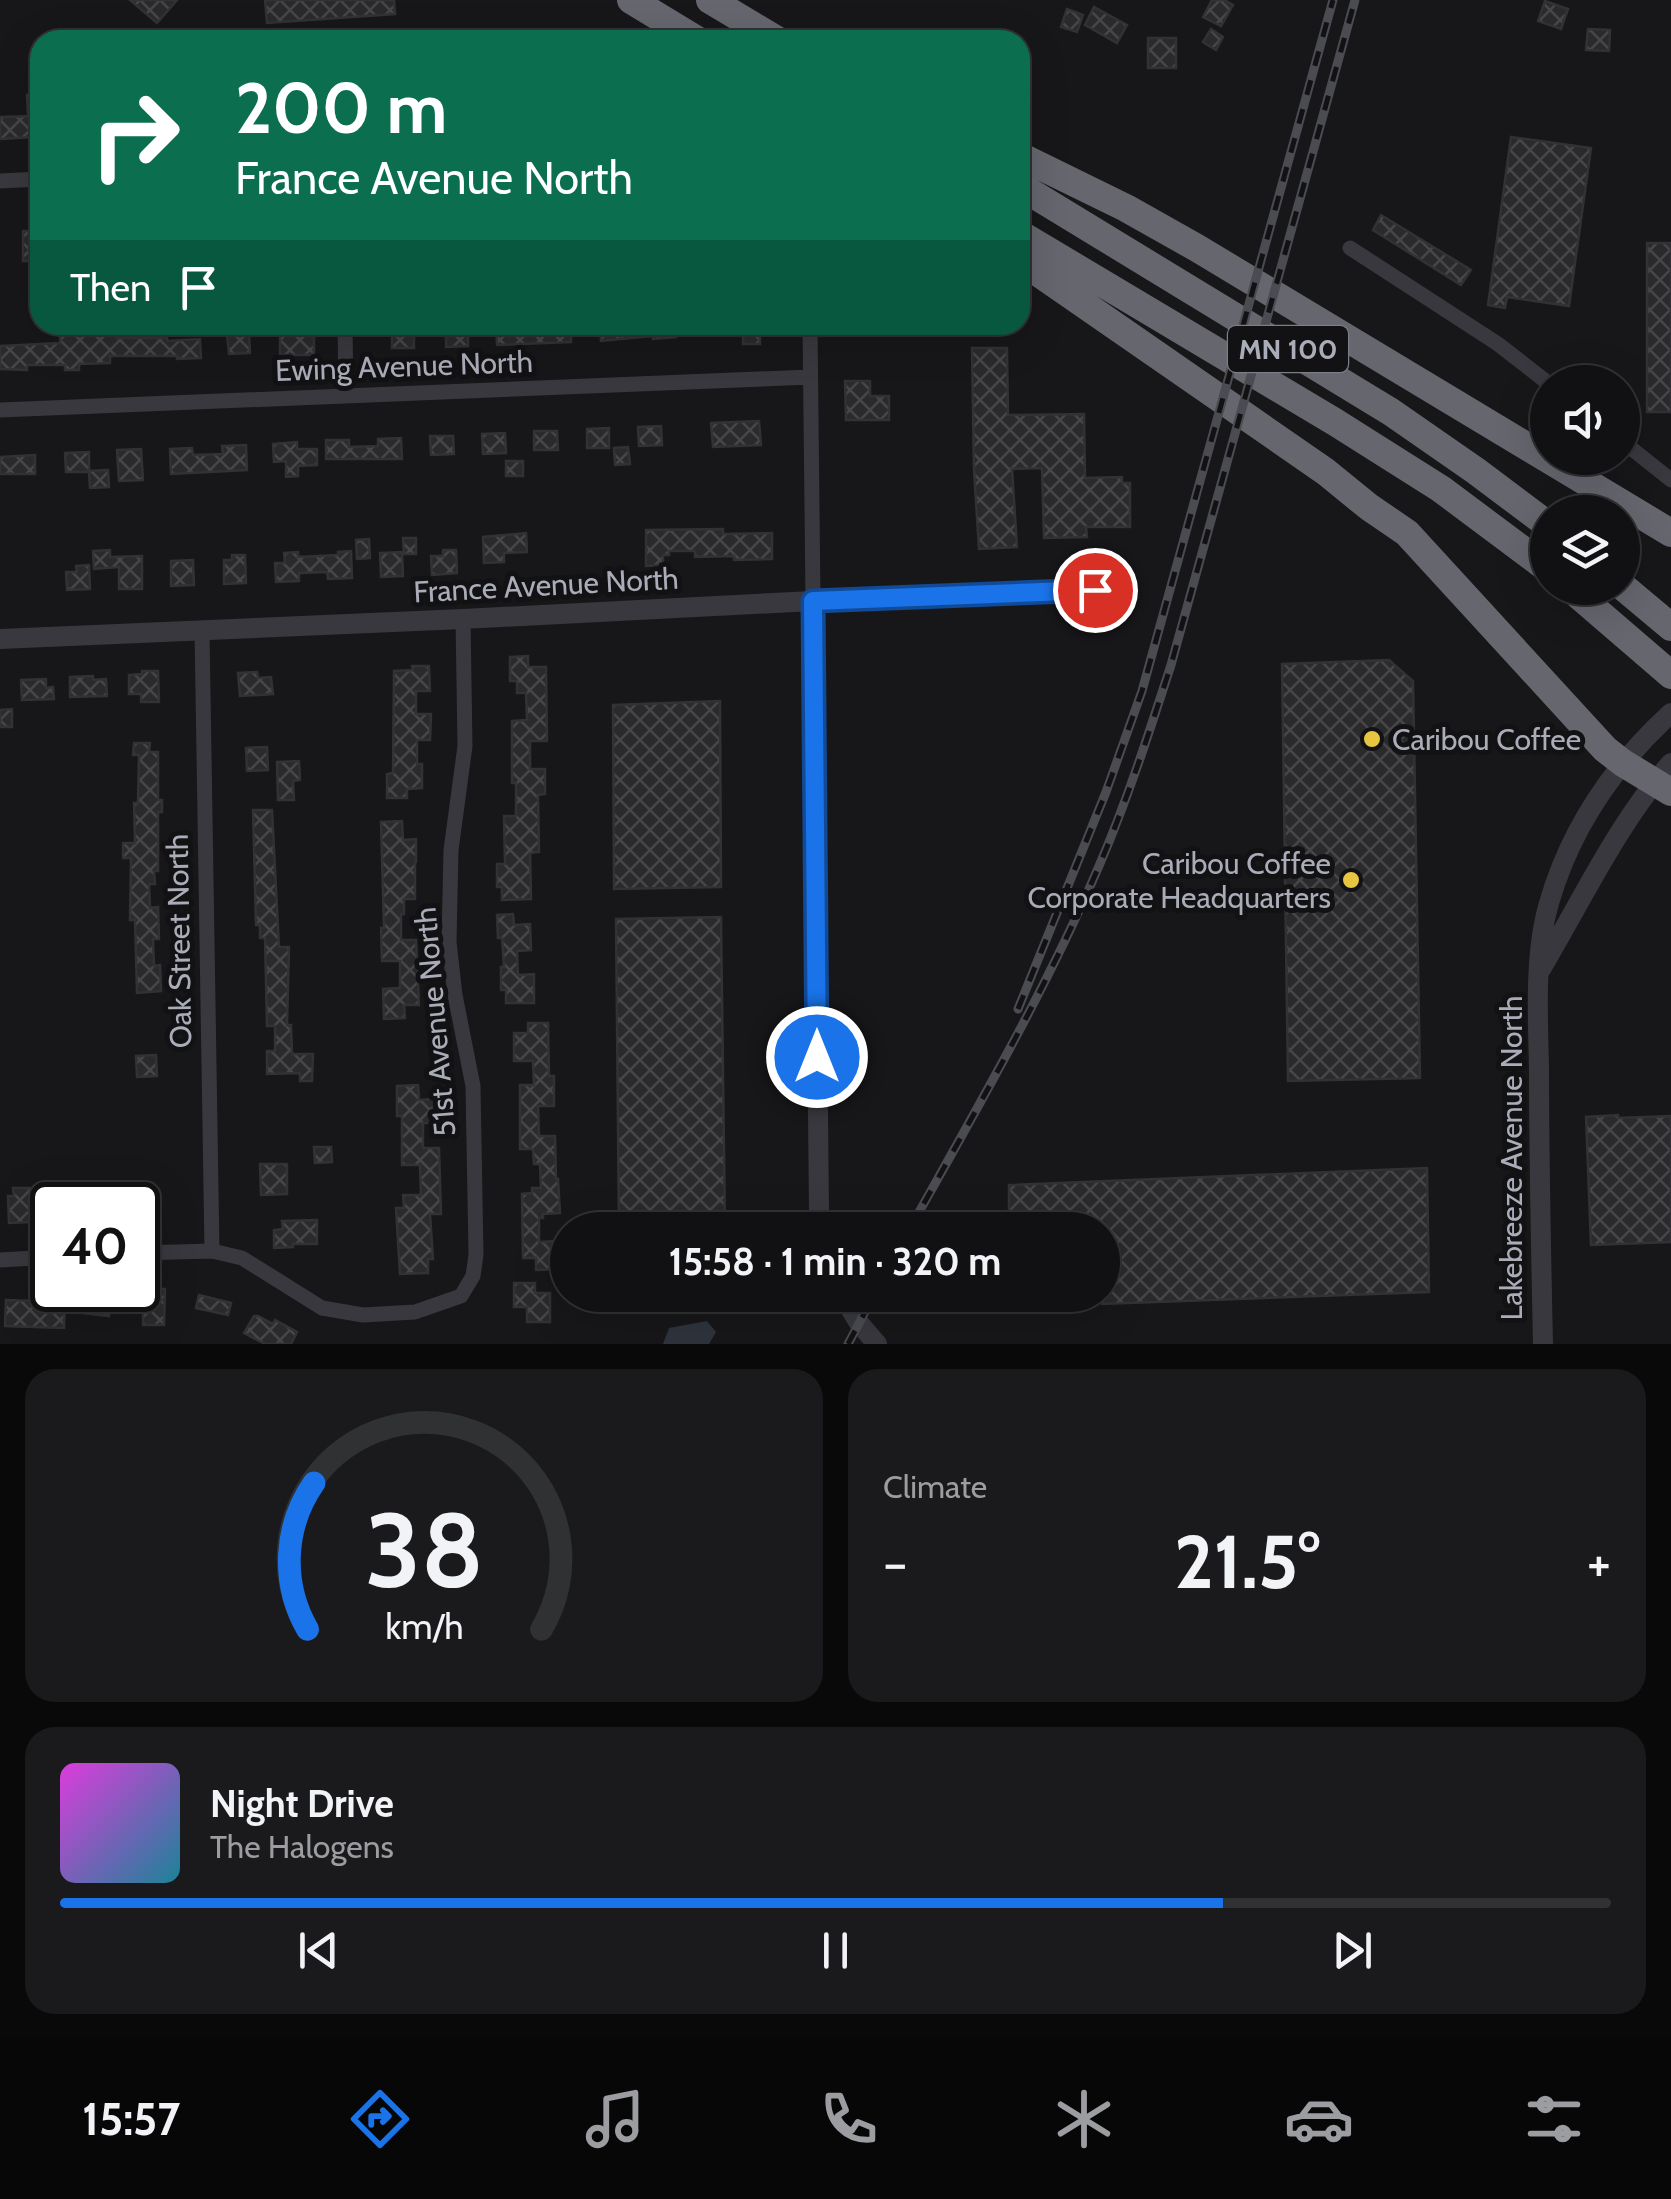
<!DOCTYPE html>
<html lang="en">
<head>
<meta charset="utf-8">
<style>
	body { margin:0; font-family:Cabin,sans-serif; background:#1a1a1c; color:#f1f3f6; height:100vh; display:flex; flex-direction:column; font-size:38px; white-space:nowrap }
	* { box-sizing:border-box; margin:0 }
	p { font-size:32px; color:#9c9da0 }
	.icon { flex:none; width:55px; height:55px; fill:none; stroke:currentColor; stroke-width:2; stroke-linecap:round; stroke-linejoin:round }
	.map { position:relative; height:1344px; overflow:hidden }
	.side { display:flex; flex-direction:column; gap:25px; padding:25px; background:#09090a; flex:1 }
	.side>* { flex:none }
	.banner { position:absolute; left:30px; top:30px; width:1000px; height:305px; border-radius:30px; box-shadow:0 10px 40px #0002,0 0 0 2px #303133; background:#0b6e4f; color:#fff; overflow:hidden }
	.fabs { position:absolute; left:1530px; top:365px; display:grid; gap:20px }
	.fabs a { display:grid; place-items:center; width:110px; height:110px; border-radius:50%; background:#111113; box-shadow:0 10px 40px #0002,0 0 0 2px #303133; font-size:50px }
	.speed { position:absolute; left:30px; top:1182px; display:flex; gap:20px; font-size:50px; font-weight:700; text-align:center }
	.speed>* { display:grid; place-content:center; width:130px; height:130px; border-radius:50%; background:#111113; box-shadow:0 10px 40px #0002,0 0 0 2px #303133; line-height:1 }
	.speed .limit { border:5px solid #111; border-radius:15px; background:#fff; color:#111 }
	.pin { position:absolute; display:grid; place-items:center; width:85px; height:85px; color:#fff; margin:-42px; border:5px solid #fff; border-radius:50%; box-shadow:0 2px 10px #0007 }
	.me { position:absolute; width:110px; margin:-55px; rotate:0deg; stroke-linejoin:round; filter:drop-shadow(0 0 8px #0008) }
	.turn { display:flex; align-items:center; gap:35px; height:210px; padding:0 40px; font-size:45px }
	.turn .icon { width:130px; height:130px; stroke-width:2.5 }
	.turn b { display:block; font-size:70px; line-height:85px }
	.then { display:flex; align-items:center; height:95px; padding:0 40px; background:#0003; gap:20px; font-size:38px }
	.big { font-size:75px; font-weight:700; line-height:1.1 }
	.side .widget { flex:1; display:flex; flex-direction:column; justify-content:center; gap:15px; min-width:0; padding:0 35px; border-radius:30px; background:#1a1a1c }
	.side .dial { align-items:center; gap:0 }
	.dial svg { height:260px; overflow:visible; fill:none; stroke:#303133; stroke-width:7; stroke-linecap:round; text-anchor:middle }
	.dial text { fill:#f1f3f6; stroke:none }
	.song { display:flex; align-items:center; gap:30px }
	.cover { width:120px; height:120px; border-radius:15px; background:linear-gradient(135deg,hsl(300 70% 55%),hsl(190 70% 35%)) }
	.played { height:10px; border-radius:5px; background:linear-gradient(90deg,#1a73e8 75%,#303133 75%) }
	.keys { display:flex; justify-content:space-around; direction:ltr }
	.heat { display:flex; justify-content:space-between; align-items:center; font-size:55px; direction:ltr }
	.side .tiles { flex:1; display:grid; gap:25px; grid-template-columns:1fr 1fr }
	.widget:last-child { grid-column:span 2 }
	.trip { position:absolute; left:550px; top:1212px; width:570px; height:100px; border-radius:50px; background:#111113; box-shadow:0 10px 40px #0002,0 0 0 2px #303133; font-weight:700; line-height:100px; text-align:center }
	.menu { display:flex; height:160px; justify-content:space-around; align-items:center; background:#070708; color:#9c9da0 }
	.menu .icon { width:70px; height:70px }
	.menu .selected { color:#1a73e8 }
	.menu b { font-size:45px; color:#f1f3f6 }
	.map>svg:first-child { display:block }
	.water { fill:#2e343c }
	.building { fill:url(#building-cross-hatch); stroke:#323135; stroke-width:2.5 }
	.lines { fill:none; stroke-linecap:round; stroke-linejoin:round }
	.minor { stroke:#38383e; stroke-width:15 }
	.tertiary { stroke:#38383e; stroke-width:20 }
	.motorway { stroke:#65666e; stroke-width:28 }
	.rail-casing { stroke:#4b4c52; stroke-width:9 }
	.rail { stroke:#121214; stroke-width:5; stroke-dasharray:15; stroke-linecap:butt }
	.route-casing { stroke:#114b97; stroke-width:25 }
	.route { stroke:#1a73e8; stroke-width:18 }
	.poi-dot { fill:#e7c541; stroke:#121214; stroke-width:4 }
	.labels { text-anchor:middle; dominant-baseline:central; stroke-width:10; stroke-linejoin:round; paint-order:stroke }
	.shield { fill:#121214; stroke:#7c7e87; stroke-width:2.5 }
	.shield-label { font-size:28px; font-weight:bold; fill:#aaacb8 }
	.street-label { font-size:30px; fill:#aaacb8; stroke:#121214 }
	.poi-label { font-size:30px; fill:#aaacb8; stroke:#121214; text-anchor:start }
</style>
</head>
<body>
<div class="map">
<svg width="1671" height="1344" viewBox="0 0 1671 1344">
	<defs>
		<pattern id="building-cross-hatch" width="8" height="8" patternUnits="userSpaceOnUse" patternTransform="scale(2.5)"><rect width="8" height="8" fill="#2a2a2d"/><path d="M0 0l8 8M0 8l8-8" fill="none" stroke="#464649"/></pattern>
	</defs>
	<rect width="100%" height="100%" fill="#171719"/>
	<path class="water" d="M 707,1321 L 716,1332 L 709,1344 L 663,1344 L 669,1328 Z"/>
	<path class="building" d="M 130,0 L 177,0 L 157,23 Z
		M 265,0 L 394,0 L 395,14 L 267,23 Z
		M 1212,0 L 1224,0 L 1233,5 L 1221,26 L 1203,17 Z
		M 1545,1 L 1568,9 L 1561,29 L 1538,21 Z
		M 1094,7 L 1127,25 L 1117,43 L 1085,25 Z
		M 1067,9 L 1083,15 L 1077,32 L 1061,27 Z
		M 1211,29 L 1223,37 L 1216,50 L 1203,42 Z
		M 1588,29 L 1610,30 L 1609,51 L 1586,50 Z
		M 1148,38 L 1176,38 L 1176,68 L 1148,68 Z
		M 40,94 L 40,113 L 28,114 L 27,95 Z
		M 32,116 L 33,137 L 0,139 L 0,117 Z
		M 1511,137 L 1591,148 L 1569,306 L 1507,297 L 1505,308 L 1488,305 Z
		M 1381,215 L 1471,270 L 1461,285 L 1373,230 Z
		M 23,231 L 38,231 L 39,261 L 23,261 Z
		M 1647,243 L 1671,243 L 1671,412 L 1647,412 Z
		M 101,325 L 116,325 L 116,338 L 167,338 L 167,341 L 200,339 L 201,358 L 177,359 L 177,356 L 110,356 L 110,363 L 79,364 L 79,370 L 65,370 L 65,365 L 27,365 L 27,370 L 0,369 L 0,346 L 60,343 L 60,329 L 101,328 Z
		M 392,325 L 414,325 L 414,348 L 392,348 Z
		M 446,325 L 468,325 L 468,346 L 446,347 Z
		M 496,325 L 519,325 L 519,329 L 571,325 L 571,342 L 497,345 Z
		M 600,325 L 682,325 L 682,335 L 676,335 L 676,337 L 653,339 L 653,336 L 601,341 Z
		M 743,325 L 760,325 L 760,344 L 743,344 Z
		M 288,326 L 314,326 L 314,355 L 280,355 L 280,334 L 288,334 Z
		M 249,333 L 250,353 L 229,354 L 227,334 Z
		M 972,348 L 1007,348 L 1008,415 L 1084,414 L 1085,478 L 1122,477 L 1122,483 L 1130,483 L 1130,527 L 1086,527 L 1087,537 L 1044,538 L 1042,468 L 1012,469 L 1017,547 L 979,549 L 974,470 Z
		M 845,381 L 870,381 L 870,396 L 889,396 L 889,420 L 846,420 Z
		M 759,421 L 761,445 L 713,447 L 711,423 Z
		M 661,426 L 662,445 L 639,446 L 638,427 Z
		M 609,428 L 609,448 L 587,448 L 587,429 Z
		M 534,431 L 557,431 L 558,450 L 534,450 Z
		M 505,433 L 506,453 L 483,454 L 482,434 Z
		M 430,436 L 453,436 L 454,454 L 431,455 Z
		M 401,438 L 402,459 L 326,459 L 326,440 L 349,440 L 349,447 L 378,446 L 378,439 Z
		M 297,442 L 297,449 L 317,449 L 317,465 L 298,466 L 298,476 L 286,477 L 286,461 L 274,462 L 273,444 Z
		M 246,445 L 247,470 L 171,474 L 170,449 L 192,448 L 193,455 L 223,454 L 222,446 Z
		M 628,447 L 630,464 L 615,465 L 614,448 Z
		M 141,449 L 143,480 L 119,481 L 117,450 Z
		M 89,452 L 89,471 L 108,470 L 109,487 L 90,488 L 89,472 L 66,472 L 65,453 Z
		M 35,455 L 35,474 L 0,474 L 0,457 Z
		M 506,461 L 523,461 L 523,476 L 506,476 Z
		M 723,529 L 723,534 L 772,533 L 772,559 L 734,560 L 734,556 L 695,557 L 695,551 L 669,551 L 669,555 L 663,555 L 663,565 L 646,566 L 646,530 Z
		M 526,533 L 527,552 L 504,553 L 504,562 L 484,563 L 483,537 Z
		M 403,538 L 416,538 L 416,554 L 404,554 Z
		M 369,539 L 370,558 L 357,559 L 356,540 Z
		M 110,550 L 110,557 L 142,556 L 142,589 L 119,589 L 119,567 L 94,569 L 93,551 Z
		M 443,550 L 456,550 L 457,573 L 432,575 L 431,556 L 443,556 Z
		M 351,551 L 352,578 L 328,579 L 327,572 L 299,573 L 299,581 L 276,582 L 275,563 L 285,563 L 284,553 L 298,552 L 298,557 L 338,555 L 338,552 Z
		M 402,552 L 403,576 L 381,577 L 380,553 Z
		M 232,555 L 245,555 L 246,583 L 224,584 L 224,560 L 232,560 Z
		M 193,560 L 194,585 L 171,586 L 171,561 Z
		M 89,565 L 90,589 L 67,590 L 66,572 L 77,572 L 76,566 Z
		M 528,656 L 528,667 L 546,667 L 547,741 L 530,741 L 530,769 L 545,769 L 545,794 L 538,795 L 539,852 L 530,853 L 531,899 L 502,900 L 502,887 L 497,887 L 497,864 L 505,864 L 504,816 L 516,816 L 516,783 L 512,783 L 512,721 L 527,720 L 526,693 L 517,693 L 517,681 L 510,681 L 510,657 Z
		M 1389,660 L 1413,681 L 1420,1078 L 1288,1081 L 1282,664 Z
		M 412,666 L 429,666 L 430,691 L 416,691 L 416,714 L 431,714 L 430,740 L 417,740 L 417,764 L 422,764 L 422,788 L 407,789 L 407,798 L 387,798 L 387,774 L 393,773 L 394,671 L 413,670 Z
		M 142,671 L 158,671 L 159,702 L 141,702 L 141,694 L 129,694 L 129,675 L 142,674 Z
		M 257,672 L 258,678 L 271,677 L 273,694 L 240,696 L 238,673 Z
		M 93,676 L 93,680 L 106,679 L 107,696 L 70,697 L 70,677 Z
		M 46,679 L 46,688 L 53,687 L 54,699 L 22,700 L 21,680 Z
		M 720,701 L 721,887 L 614,889 L 613,705 Z
		M 12,709 L 12,727 L 0,727 L 0,710 Z
		M 134,743 L 150,743 L 149,752 L 158,752 L 158,800 L 162,800 L 162,812 L 158,812 L 158,871 L 154,871 L 155,884 L 149,884 L 150,908 L 158,907 L 159,939 L 153,939 L 154,966 L 160,965 L 161,991 L 137,993 L 135,920 L 130,920 L 131,858 L 123,858 L 123,843 L 135,843 L 134,803 L 138,803 L 139,755 L 133,755 Z
		M 267,747 L 268,770 L 247,771 L 246,748 Z
		M 299,761 L 300,780 L 293,781 L 294,800 L 278,800 L 277,762 Z
		M 253,810 L 272,810 L 279,947 L 289,947 L 287,1025 L 291,1025 L 292,1054 L 313,1054 L 312,1081 L 300,1081 L 300,1073 L 267,1074 L 267,1051 L 275,1051 L 275,1026 L 267,1026 L 265,938 L 260,938 L 260,925 L 256,925 Z
		M 402,821 L 403,840 L 416,839 L 416,862 L 415,862 L 415,899 L 404,899 L 404,914 L 401,914 L 401,940 L 416,940 L 419,1005 L 404,1005 L 405,1018 L 384,1019 L 383,989 L 400,988 L 400,961 L 382,961 L 381,928 L 384,928 L 381,822 Z
		M 513,914 L 514,925 L 530,924 L 531,950 L 517,951 L 518,975 L 534,974 L 534,1003 L 506,1003 L 506,990 L 501,990 L 501,967 L 504,967 L 502,938 L 498,938 L 497,915 Z
		M 721,917 L 725,1230 L 619,1230 L 616,919 Z
		M 528,1023 L 548,1023 L 549,1076 L 554,1076 L 554,1106 L 538,1106 L 539,1136 L 555,1136 L 556,1179 L 558,1179 L 560,1213 L 543,1214 L 543,1218 L 539,1218 L 539,1242 L 556,1241 L 556,1269 L 536,1270 L 536,1258 L 523,1258 L 522,1194 L 532,1193 L 532,1188 L 541,1188 L 540,1164 L 534,1164 L 533,1149 L 520,1149 L 520,1085 L 534,1085 L 533,1061 L 514,1061 L 514,1033 L 528,1033 Z
		M 156,1055 L 157,1076 L 137,1077 L 136,1056 Z
		M 418,1085 L 419,1100 L 433,1099 L 433,1123 L 423,1123 L 423,1148 L 439,1148 L 441,1214 L 430,1214 L 433,1259 L 428,1259 L 428,1273 L 400,1274 L 396,1208 L 404,1208 L 403,1195 L 421,1195 L 420,1165 L 402,1165 L 402,1116 L 397,1116 L 397,1086 Z
		M 1618,1115 L 1618,1118 L 1671,1116 L 1671,1242 L 1591,1245 L 1586,1117 Z
		M 314,1147 L 331,1147 L 332,1162 L 315,1163 Z
		M 260,1164 L 287,1164 L 287,1194 L 261,1195 Z
		M 1427,1168 L 1429,1292 L 1102,1304 L 1102,1230 L 1009,1230 L 1009,1185 Z
		M 13,1188 L 45,1188 L 45,1203 L 31,1204 L 31,1222 L 9,1223 L 8,1196 L 14,1196 Z
		M 317,1220 L 317,1244 L 293,1244 L 293,1247 L 274,1248 L 274,1230 L 283,1229 L 282,1221 Z
		M 514,1283 L 535,1283 L 535,1293 L 550,1293 L 550,1322 L 527,1322 L 527,1307 L 514,1307 Z
		M 139,1289 L 165,1289 L 164,1325 L 143,1325 L 143,1306 L 139,1306 Z
		M 75,1290 L 98,1290 L 96,1302 L 110,1303 L 109,1316 L 73,1312 Z
		M 199,1295 L 231,1303 L 228,1315 L 196,1308 Z
		M 1010,1295 L 1057,1295 L 1057,1305 L 1010,1307 Z
		M 6,1300 L 65,1302 L 64,1328 L 5,1326 Z
		M 254,1316 L 258,1316 L 273,1324 L 275,1320 L 297,1332 L 291,1344 L 265,1344 L 244,1333 Z"/>
	<g class="lines">
		<path class="minor" d="M 0,181 L 40,179
			M 1350,248 L 1498,344 L 1548,383
			M 345,325 L 346,395
			M 810,325 L 813,601 L 1095,589
			M 0,410 L 810,377
			M 1622,441 L 1671,480
			M 202,631 L 212,1251
			M 138,1253 L 212,1251 L 242,1258 L 322,1308 L 363,1315 L 415,1312 L 461,1296 L 473,1276 L 476,1255 L 473,1086 L 455,995 L 449,942 L 451,850 L 465,746 L 463,619
			M 0,1260 L 52,1257"/>
		<path class="tertiary" d="M 0,639 L 463,619 L 813,601 L 819,1214 L 822,1230
			M 1541,969 C 1581,902 1619,821 1671,763
			M 842,1295 L 859,1323 L 877,1344
			M 1543,1344 C 1541,1252 1539,1161 1539,1069 C 1538,1016 1534,954 1549,903 C 1571,827 1614,765 1671,713"/>
		<path class="motorway" d="M 631,0 L 697,40
			M 710,0 L 777,40
			M 1020,156 L 1126,208 L 1197,248 L 1671,533
			M 1020,186 L 1391,412 L 1476,471 L 1548,525
			M 1020,234 L 1335,422 L 1441,489 L 1548,569
			M 1020,260 L 1326,472 L 1369,507 L 1407,533 L 1605,749 L 1623,763 L 1671,792
			M 1622,586 L 1671,627
			M 1570,588 L 1671,675"/>
		<defs>
			<path id="rail" d="M 1018,1009 L 1106,792 L 1142,691 L 1333,0
				M 909,1230 C 976,1110 1045,992 1099,866 C 1127,801 1149,733 1171,665 L 1355,0
				M 848,1344 L 874,1295"/>
		</defs>
		<use href="#rail" class="rail-casing"/>
		<use href="#rail" class="rail"/>
	</g>
	<g class="lines">
		<defs>
			<path id="route" d="M 817,1057 L 813,601 L 1095,590"/>
		</defs>
		<use href="#route" class="route-casing"/>
		<use href="#route" class="route"/>
	</g>
	<g class="poi-dot">
		<circle cx="1372" cy="739" r="10"/>
		<circle cx="1351" cy="880" r="10"/>
	</g>
	<g class="labels">
		<rect class="shield" x="1228" y="326" width="120" height="46" rx="8"/>
		<g class="shield-label">
			<text x="1288" y="349">MN 100</text>
		</g>
		<g class="street-label">
			<text transform="translate(404 366) rotate(-2)">Ewing Avenue North</text>
			<text transform="translate(546 585) rotate(-3)">France Avenue North</text>
			<text transform="translate(179 941) rotate(-91)">Oak Street North</text>
			<text transform="translate(435 1022) rotate(-95)">51st Avenue North</text>
			<text transform="translate(1511 1158) rotate(-90)">Lakebreeze Avenue North</text>
		</g>
		<g class="poi-label">
			<text x="1392" y="739">Caribou Coffee</text>
			<text x="1331" y="863" text-anchor="end">Caribou Coffee<tspan x="1331" dy="34">Corporate Headquarters</tspan></text>
		</g>
	</g>
</svg>
<div class="fabs">
<a><svg class="icon" aria-label="sound" viewBox="0 0 24 24"><path d="M4 9h4l5-4v14l-5-4H4zM17 9q2 3 0 6"/></svg></a>
<a><svg class="icon" aria-label="layers" viewBox="0 0 24 24"><path d="M12 4l9 5-9 5-9-5zM3 14l9 5 9-5"/></svg></a>
</div>
<div class="speed"><div class="limit">40</div></div>
<div class="pin" style="left:1095px;top:590px;background:#d93025"><svg class="icon" aria-label="arrive" viewBox="0 0 24 24"><path d="M6 21V4h12l-3 4 3 4H6"/></svg></div>
<svg class="me" style="left:817px;top:1057px" viewBox="-20 -20 40 40"><circle r="17" fill="#1a73e8" stroke="#fff" stroke-width="3"/><path d="M0-11L8 9 0 5-8 9z" fill="#fff"/></svg>
<div class="trip">15:58 · 1 min · 320 m</div>
<div class="banner">
<div class="turn"><svg class="icon" aria-label="right" viewBox="0 0 24 24"><path d="M7 20v-9h11M14 6l5 5-5 5"/></svg><div><b>200 m</b>France Avenue North</div></div>
<div class="then">Then<svg class="icon" aria-label="arrive" viewBox="0 0 24 24"><path d="M6 21V4h12l-3 4 3 4H6"/></svg></div>
</div>
</div>
<section class="side">
<div class="tiles">
<div class="widget dial"><svg viewBox="0 0 100 80">
<path d="M14 69A42 42 0 1 1 86 69"/>
<path d="M14 69A42 42 0 0 1 16 24" stroke="#1a73e8"/>
<text x="50" y="56" font-size="32" font-weight="700">38</text>
<text x="50" y="72" font-size="11">km/h</text>
</svg></div>
<div class="widget"><p>Climate</p>
<div class="heat"><a>−</a><b class="big">21.5°</b><a>+</a></div>
</div>
<div class="widget">
<div class="song"><i class="cover"></i><div><b>Night Drive</b><p>The Halogens</p></div></div>
<div class="played"></div>
<div class="keys"><svg class="icon" aria-label="previous" viewBox="0 0 24 24"><path d="M18 5L8 12l10 7zM5 5v14"/></svg><svg class="icon" aria-label="pause" viewBox="0 0 24 24"><path d="M8 5v14M16 5v14"/></svg><svg class="icon" aria-label="next" viewBox="0 0 24 24"><path d="M6 5l10 7-10 7zM19 5v14"/></svg></div>
</div>
</div>
</section>
<nav class="menu">
<b>15:57</b>
<svg class="icon selected" aria-label="directions" viewBox="0 0 24 24"><path d="M12 3l9 9-9 9-9-9zM9 14v-3h6M13 9l2 2-2 2"/></svg>
<svg class="icon" aria-label="music" viewBox="0 0 24 24"><path d="M9 18V5l10-2v13"/><circle cx="6" cy="18" r="3"/><circle cx="16" cy="16" r="3"/></svg>
<svg class="icon" aria-label="phone" viewBox="0 0 24 24"><path d="M5 4h4l2 5-3 2q2 4 5 5l2-3 5 2v4C11 20 4 13 5 4z"/></svg>
<svg class="icon" aria-label="climate" viewBox="0 0 24 24"><path d="M12 3v18M4 7l16 10M4 17L20 7"/></svg>
<svg class="icon" aria-label="car" viewBox="0 0 24 24"><path d="M5 17H2v-5l4-1 3-4h7l3 4 3 1v5h-3M9 17h6M6 11h13"/><circle cx="7" cy="17" r="2"/><circle cx="17" cy="17" r="2"/></svg>
<svg class="icon" aria-label="filters" viewBox="0 0 24 24"><path d="M4 7h16M4 17h16"/><circle cx="9" cy="7" r="2"/><circle cx="15" cy="17" r="2"/></svg>
</nav>
</body>
</html>
